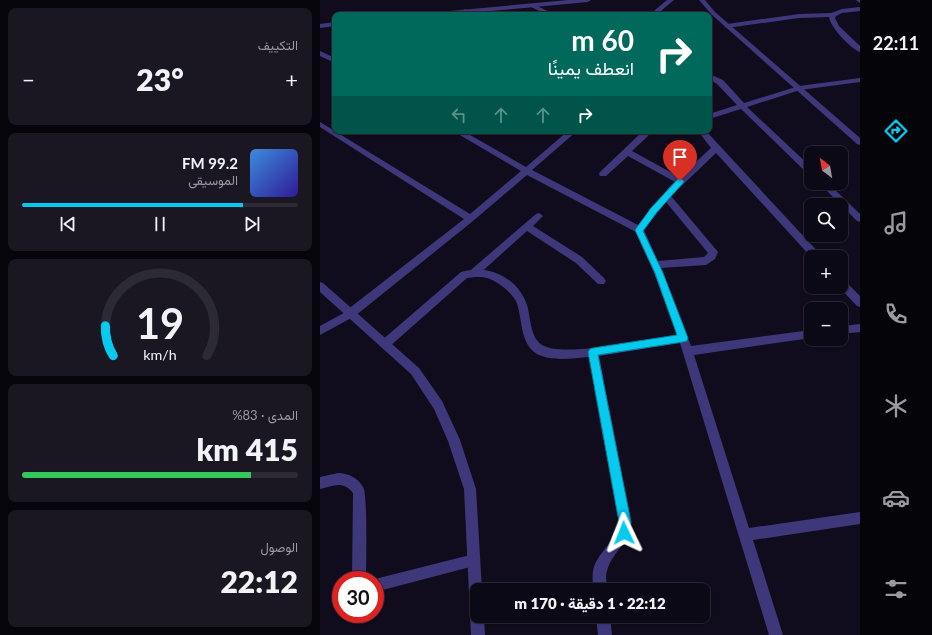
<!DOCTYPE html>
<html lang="ar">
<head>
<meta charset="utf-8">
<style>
	body { margin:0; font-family:Lato,Vazirmatn,sans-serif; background:#1a1723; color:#f1f3f6; direction:rtl; height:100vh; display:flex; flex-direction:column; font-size:15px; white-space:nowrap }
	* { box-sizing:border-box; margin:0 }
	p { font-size:13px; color:#9a9aa1 }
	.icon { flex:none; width:22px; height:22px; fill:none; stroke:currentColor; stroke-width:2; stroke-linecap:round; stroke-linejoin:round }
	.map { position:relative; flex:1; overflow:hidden; direction:ltr }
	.drawer { display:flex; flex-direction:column; gap:8px; padding:8px; background:#07050c; width:320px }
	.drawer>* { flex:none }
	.guide { position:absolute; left:12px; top:12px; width:380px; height:122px; border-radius:8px; box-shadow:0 1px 3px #0004,0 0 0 1px #2c2a35; direction:rtl; background:#00695c; color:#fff; overflow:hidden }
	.needle { width:26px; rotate:329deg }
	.fabs { position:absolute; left:484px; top:146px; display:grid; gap:8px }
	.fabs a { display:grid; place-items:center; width:44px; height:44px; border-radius:8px; background:#0c0916; box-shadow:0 1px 3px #0004,0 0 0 1px #2c2a35; font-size:20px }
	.speed { position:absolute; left:12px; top:571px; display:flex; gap:8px; font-size:20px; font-weight:700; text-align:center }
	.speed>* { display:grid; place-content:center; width:52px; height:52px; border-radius:50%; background:#0c0916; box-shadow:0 1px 3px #0004,0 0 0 1px #2c2a35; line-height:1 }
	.speed .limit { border:6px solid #d22; background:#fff; color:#111 }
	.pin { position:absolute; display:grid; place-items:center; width:34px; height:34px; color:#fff; margin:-41px -17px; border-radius:50% 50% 50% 0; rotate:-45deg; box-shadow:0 0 4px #0007 }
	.pin .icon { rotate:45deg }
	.me { position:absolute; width:44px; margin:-22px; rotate:358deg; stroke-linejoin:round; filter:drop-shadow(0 0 3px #0008) }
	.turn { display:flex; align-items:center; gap:14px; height:84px; padding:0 12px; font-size:18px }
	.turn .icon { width:52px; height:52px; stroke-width:2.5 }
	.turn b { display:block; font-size:28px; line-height:34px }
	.lanes { display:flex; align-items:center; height:38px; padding:0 12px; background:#0003; justify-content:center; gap:20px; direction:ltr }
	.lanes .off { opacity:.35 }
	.big { font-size:30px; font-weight:800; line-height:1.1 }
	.drawer .tile { flex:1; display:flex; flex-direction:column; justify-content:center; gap:6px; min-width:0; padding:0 14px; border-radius:8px; background:#1a1723 }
	.drawer .dial { align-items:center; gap:0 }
	.dial svg { height:104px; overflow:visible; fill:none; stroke:#2c2a35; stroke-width:7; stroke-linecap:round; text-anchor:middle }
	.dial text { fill:#f1f3f6; stroke:none }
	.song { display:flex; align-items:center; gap:12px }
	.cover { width:48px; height:48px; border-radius:6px; background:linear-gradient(135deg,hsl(210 70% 55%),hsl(250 70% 35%)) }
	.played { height:4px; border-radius:2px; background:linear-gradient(90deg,#06caee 80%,#2c2a35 80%) }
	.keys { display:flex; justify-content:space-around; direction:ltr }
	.heat { display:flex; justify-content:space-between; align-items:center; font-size:22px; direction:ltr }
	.charge { height:6px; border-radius:3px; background:linear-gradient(90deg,#34c759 83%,#2c2a35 0) }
	.trip { position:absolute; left:150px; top:583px; width:240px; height:40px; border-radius:8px; background:#0c0916; box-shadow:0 1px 3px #0004,0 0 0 1px #2c2a35; font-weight:800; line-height:40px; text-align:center; direction:rtl }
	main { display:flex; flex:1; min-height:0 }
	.tab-bar { display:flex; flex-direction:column; width:72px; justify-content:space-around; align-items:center; background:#050409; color:#9a9aa1 }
	.tab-bar .icon { width:28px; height:28px }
	.tab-bar .on { color:#06caee }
	.tab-bar b { font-size:18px; color:#f1f3f6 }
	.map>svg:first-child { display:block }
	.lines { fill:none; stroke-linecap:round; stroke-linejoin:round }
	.service { fill:#3e387b; fill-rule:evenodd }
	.minor { fill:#3e387b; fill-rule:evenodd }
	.tertiary { fill:#3e387b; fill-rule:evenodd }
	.route { fill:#06caee; stroke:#04839b }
</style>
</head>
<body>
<main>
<nav class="tab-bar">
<b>22:11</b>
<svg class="icon on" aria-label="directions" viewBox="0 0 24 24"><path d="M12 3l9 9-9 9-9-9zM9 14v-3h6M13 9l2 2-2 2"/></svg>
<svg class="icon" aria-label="music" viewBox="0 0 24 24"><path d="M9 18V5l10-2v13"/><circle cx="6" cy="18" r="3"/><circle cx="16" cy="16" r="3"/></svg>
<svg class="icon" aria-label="phone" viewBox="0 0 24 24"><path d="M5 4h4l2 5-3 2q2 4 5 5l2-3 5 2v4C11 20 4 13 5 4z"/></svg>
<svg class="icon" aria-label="climate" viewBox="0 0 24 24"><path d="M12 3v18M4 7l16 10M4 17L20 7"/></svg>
<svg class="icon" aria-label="car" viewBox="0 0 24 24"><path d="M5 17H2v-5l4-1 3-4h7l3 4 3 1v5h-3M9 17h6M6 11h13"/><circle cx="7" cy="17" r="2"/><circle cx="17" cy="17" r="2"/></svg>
<svg class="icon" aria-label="filters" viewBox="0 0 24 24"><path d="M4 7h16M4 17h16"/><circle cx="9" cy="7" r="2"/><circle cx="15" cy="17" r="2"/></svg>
</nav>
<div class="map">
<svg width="540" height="635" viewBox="0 0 540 635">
	<rect width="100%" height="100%" fill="#100c1d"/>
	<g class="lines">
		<path class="service" d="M 325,131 L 329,134 L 328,136 L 312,151 L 363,179 L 364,181 L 363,183 L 357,183 L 308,156 L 286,176 L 280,176 L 279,174 L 280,172 L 322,132 Z
			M 219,213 L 223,216 L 213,226 L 262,257 L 284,278 L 286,281 L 284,284 L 278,284 L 256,263 L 207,231 L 158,275 L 152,275 L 150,272 L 152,269 L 216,214 Z
			M 31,309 L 35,310 L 36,313 L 35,316 L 0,335 L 0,326 Z
			M 18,473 C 28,473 38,478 43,487 C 48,495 46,566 46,580 L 32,580 L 33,493 C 23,480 13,486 0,489 L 0,477 Z
			M 154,554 L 159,555 L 160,560 L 159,565 L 154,566 L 55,592 L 55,580 L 51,580 Z"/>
		<path class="minor" d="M 347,0 L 354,0 L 336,15 L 329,15 Z
			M 536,0 L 540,0 L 540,3 Z
			M 211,5 L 215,5 L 236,15 L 228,15 L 211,7 Z
			M 540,7 L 540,11 L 522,13 L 516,16 L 515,18 L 519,26 L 540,46 L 540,52 C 531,49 510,27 509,17 L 479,18 L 407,28 L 404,26 L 407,24 L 479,14 L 511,13 L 522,9 Z
			M 145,9 L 156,14 L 157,15 C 151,15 146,15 142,11 Z
			M 0,51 L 15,58 L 15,63 L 0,56 Z
			M 389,74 L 403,80 L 424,103 L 479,86 L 540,78 L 540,82 L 480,90 L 427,107 L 491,167 L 491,175 L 488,174 L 421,109 L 389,119 L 389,114 L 417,105 L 397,84 L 389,79 Z
			M 0,122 L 150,214 L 201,171 L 133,131 L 143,131 L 206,167 L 248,131 L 257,131 L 212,170 L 318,225 L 350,186 L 391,148 L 378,131 L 386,131 L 500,254 L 502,257 L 491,257 L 396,153 L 351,196 L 398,252 L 395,259 L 386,265 L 341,268 L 371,346 L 491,330 L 491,338 L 374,355 L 429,528 L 540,512 L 540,524 L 433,540 L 463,635 L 449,635 L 360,343 L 279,356 L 311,523 C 309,544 292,552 287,571 C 285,576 287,584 287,590 L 273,590 C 273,584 272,577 273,571 C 276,553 297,541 299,523 L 269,357 C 253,358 232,362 217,354 C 199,343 203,318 196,301 C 192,294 185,288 179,284 C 168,276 159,276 147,278 L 69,347 L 65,349 L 61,347 L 60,344 L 61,341 L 141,272 C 168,263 198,278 207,305 C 211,318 210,340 224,346 C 245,357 331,339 357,335 L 334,273 L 316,232 L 207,175 L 153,221 L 35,316 L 31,317 L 27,316 L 26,313 L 27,310 L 144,219 L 0,127 ZM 346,202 L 388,253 L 384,257 L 338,261 L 324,230 Z
			M 499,183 L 508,183 L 540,214 L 540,222 L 537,221 Z
			M 521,279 L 524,280 L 540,296 L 540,307 L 537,306 L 519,287 L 521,287 Z
			M 540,324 L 540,332 L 521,334 L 521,326 Z
			M 276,616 L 290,616 L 292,635 L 278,635 Z"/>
		<path class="tertiary" d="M 248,0 L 271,0 L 268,2 L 128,15 L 105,15 L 108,13 Z
			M 379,0 L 385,0 L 395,12 L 540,138 L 540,145 L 537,144 L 391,14 Z
			M 15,22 L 15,26 L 0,28 L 0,24 Z
			M 0,282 L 3,283 L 99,368 L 122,401 L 140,440 L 156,489 L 162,590 L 157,590 L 157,616 L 164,616 L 165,635 L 151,635 L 144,489 L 128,441 L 114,409 L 91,374 L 0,292 Z"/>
	</g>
	<path class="route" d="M 360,178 L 364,181 L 363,183 L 337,212 L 323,231 L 343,273 L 368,338 L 367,341 L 363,342 L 278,355 L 311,522 L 308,537 L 304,539 L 300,537 L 298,533 L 299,522 L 268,352 L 270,349 L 273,348 L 357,335 L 335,273 L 315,230 L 331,208 L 358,179 Z"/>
</svg>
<div class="fabs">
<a><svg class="needle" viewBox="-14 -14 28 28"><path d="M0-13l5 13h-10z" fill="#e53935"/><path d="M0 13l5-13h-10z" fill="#9a9aa1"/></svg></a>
<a><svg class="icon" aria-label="search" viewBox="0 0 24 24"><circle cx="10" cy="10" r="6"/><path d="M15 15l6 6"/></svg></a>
<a>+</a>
<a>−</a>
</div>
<div class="speed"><div class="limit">30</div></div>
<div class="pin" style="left:360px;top:181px;background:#d93025"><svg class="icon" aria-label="arrive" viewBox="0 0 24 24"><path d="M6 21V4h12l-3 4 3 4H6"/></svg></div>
<svg class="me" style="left:304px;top:533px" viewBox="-20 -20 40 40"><path d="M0-17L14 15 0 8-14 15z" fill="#06caee" stroke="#fff" stroke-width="4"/></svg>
<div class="trip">22:12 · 1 دقيقة · 170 m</div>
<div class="guide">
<div class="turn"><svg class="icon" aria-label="right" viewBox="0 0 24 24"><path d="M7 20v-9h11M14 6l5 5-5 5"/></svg><div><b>60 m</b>انعطف يمينًا</div></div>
<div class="lanes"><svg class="icon off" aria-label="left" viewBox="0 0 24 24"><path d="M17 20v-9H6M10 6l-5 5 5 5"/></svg><svg class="icon off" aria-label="ahead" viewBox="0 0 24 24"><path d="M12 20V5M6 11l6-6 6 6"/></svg><svg class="icon off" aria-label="ahead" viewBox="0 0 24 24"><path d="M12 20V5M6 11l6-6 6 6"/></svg><svg class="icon" aria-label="right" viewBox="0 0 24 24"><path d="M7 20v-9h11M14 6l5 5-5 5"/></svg></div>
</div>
</div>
<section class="drawer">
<div class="tile"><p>التكييف</p>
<div class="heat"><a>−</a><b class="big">23°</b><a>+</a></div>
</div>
<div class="tile">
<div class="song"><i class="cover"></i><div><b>99.2 FM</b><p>الموسيقى</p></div></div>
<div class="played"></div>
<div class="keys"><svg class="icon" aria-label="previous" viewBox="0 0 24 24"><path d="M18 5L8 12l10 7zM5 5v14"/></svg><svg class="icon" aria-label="pause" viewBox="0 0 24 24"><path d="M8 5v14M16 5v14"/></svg><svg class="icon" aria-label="next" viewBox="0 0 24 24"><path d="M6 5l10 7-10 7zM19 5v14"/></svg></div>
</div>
<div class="tile dial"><svg viewBox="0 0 100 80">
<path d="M14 69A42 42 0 1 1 86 69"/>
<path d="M14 69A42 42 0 0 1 8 46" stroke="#06caee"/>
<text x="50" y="56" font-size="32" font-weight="700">19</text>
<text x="50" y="72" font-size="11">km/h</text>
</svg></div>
<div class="tile"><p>المدى · 83%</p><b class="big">415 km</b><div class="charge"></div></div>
<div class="tile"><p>الوصول</p><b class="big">22:12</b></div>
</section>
</main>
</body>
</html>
